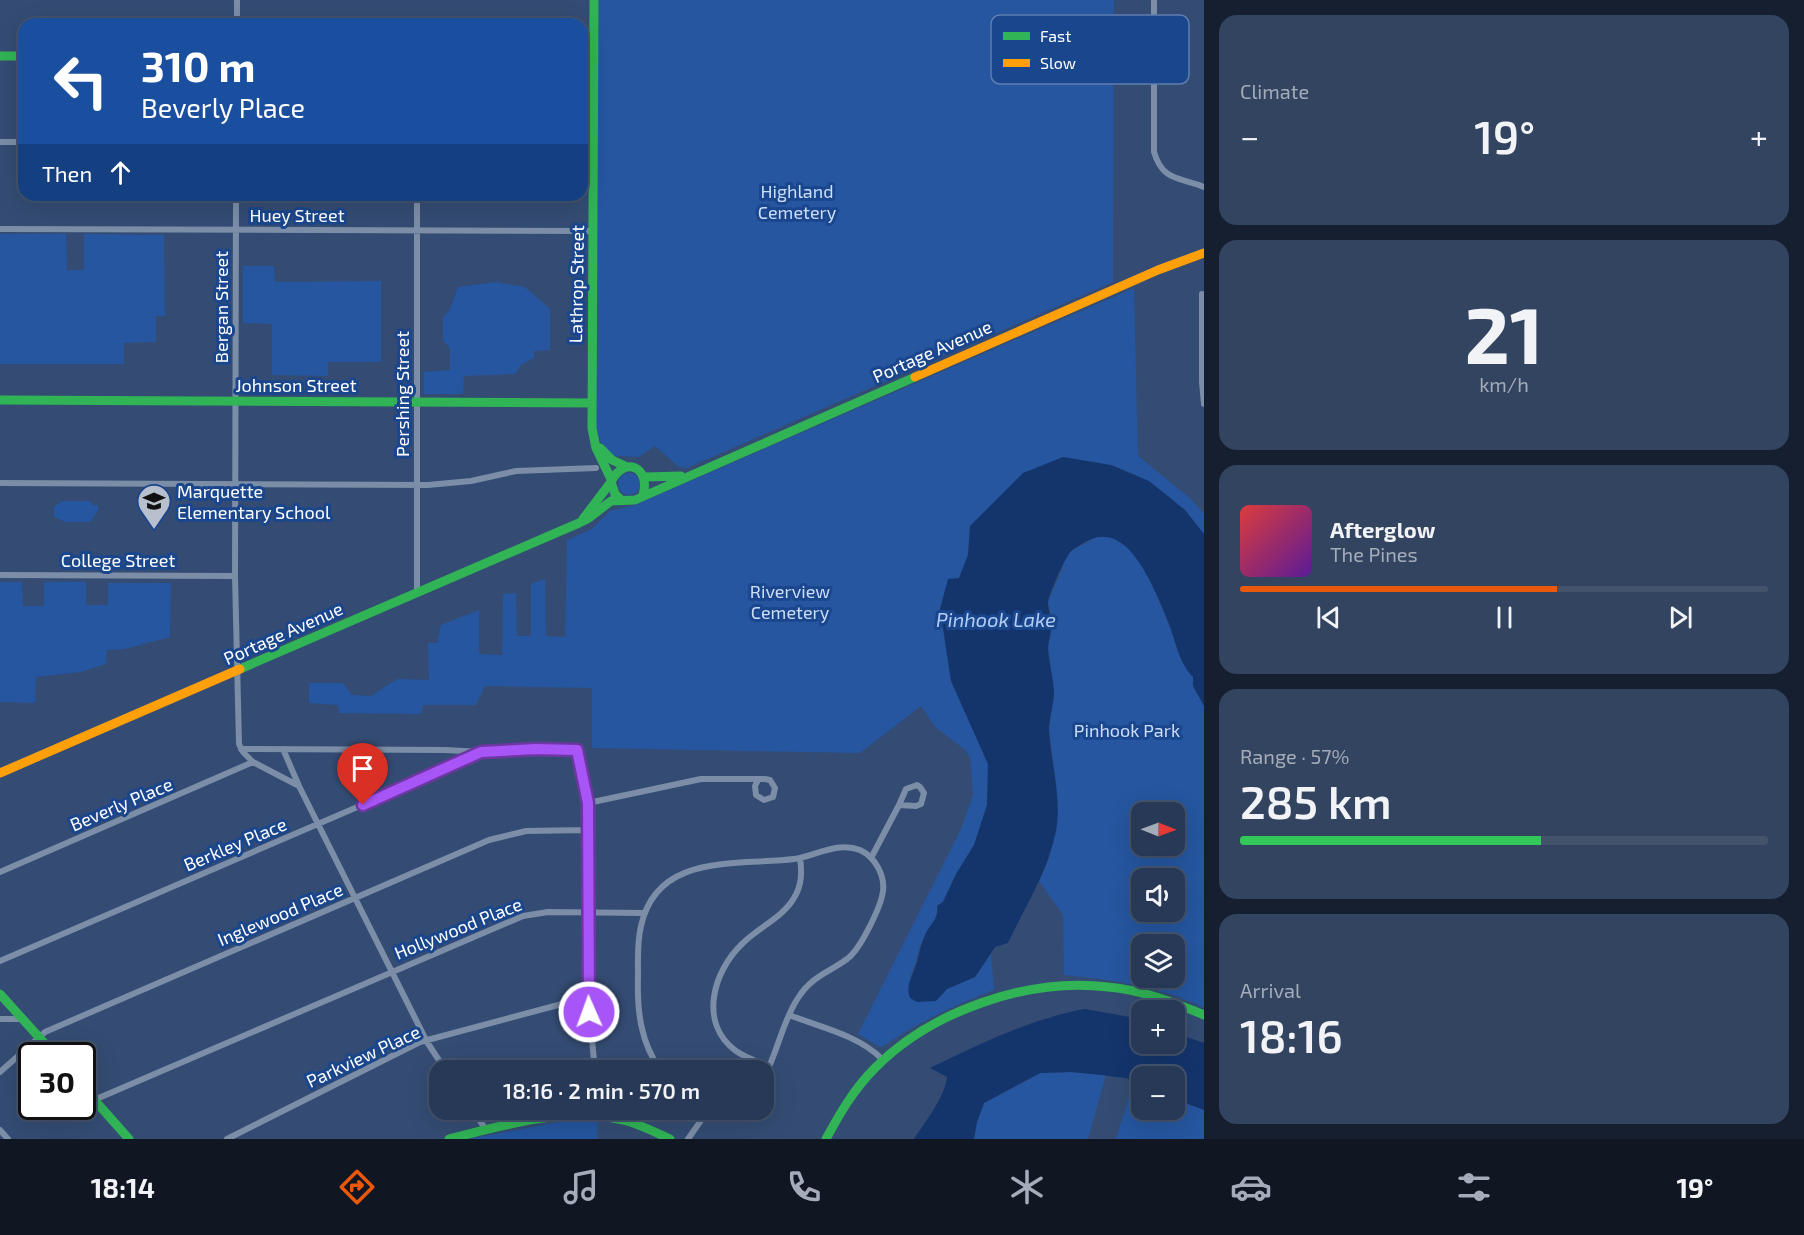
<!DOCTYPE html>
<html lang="en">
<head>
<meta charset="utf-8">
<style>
	body { margin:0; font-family:"Exo 2",sans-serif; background:#334460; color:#f1f3f6; height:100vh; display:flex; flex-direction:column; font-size:22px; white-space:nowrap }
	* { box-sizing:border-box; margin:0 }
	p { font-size:20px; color:#a4acb9 }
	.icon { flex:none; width:33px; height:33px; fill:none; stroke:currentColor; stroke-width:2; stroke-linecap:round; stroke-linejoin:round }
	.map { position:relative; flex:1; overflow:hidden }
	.sheet { display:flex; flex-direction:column; gap:15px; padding:15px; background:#151f2f; width:600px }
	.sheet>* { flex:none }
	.hud { position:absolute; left:18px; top:18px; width:570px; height:183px; border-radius:18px; box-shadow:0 6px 24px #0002,0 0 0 2px #43536c; background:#1a4fa0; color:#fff; overflow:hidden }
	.needle { width:39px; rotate:91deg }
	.fabs { position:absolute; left:1131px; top:802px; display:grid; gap:12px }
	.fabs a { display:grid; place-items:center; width:54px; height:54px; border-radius:12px; background:#273956; box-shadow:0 6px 24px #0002,0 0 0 2px #43536c; font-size:30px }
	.speed { position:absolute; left:18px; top:1042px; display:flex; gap:12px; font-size:30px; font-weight:700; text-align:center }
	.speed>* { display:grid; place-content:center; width:78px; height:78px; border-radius:50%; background:#273956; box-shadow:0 6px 24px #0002,0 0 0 2px #43536c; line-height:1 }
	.speed .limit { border:3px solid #111; border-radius:9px; background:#fff; color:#111 }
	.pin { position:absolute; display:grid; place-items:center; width:51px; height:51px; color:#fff; margin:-62px -26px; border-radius:50% 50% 50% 0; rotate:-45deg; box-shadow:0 0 6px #0007 }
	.pin .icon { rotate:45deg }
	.me { position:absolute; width:66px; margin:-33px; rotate:358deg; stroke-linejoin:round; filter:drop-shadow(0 0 4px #0008) }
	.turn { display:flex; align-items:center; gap:21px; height:126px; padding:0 24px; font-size:27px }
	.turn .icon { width:78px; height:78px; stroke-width:2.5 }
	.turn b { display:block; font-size:42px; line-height:51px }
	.then { display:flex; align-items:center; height:57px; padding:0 24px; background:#0003; gap:12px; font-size:22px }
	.big { font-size:45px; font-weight:600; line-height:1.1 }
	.sheet .widget { flex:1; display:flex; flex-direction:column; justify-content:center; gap:9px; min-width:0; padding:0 21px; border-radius:18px; background:#334460 }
	.sheet .dial { align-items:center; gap:0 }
	.dial b { font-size:78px; line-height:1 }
	.song { display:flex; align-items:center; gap:18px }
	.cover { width:72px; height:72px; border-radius:9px; background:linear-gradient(135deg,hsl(0 70% 55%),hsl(270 70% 35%)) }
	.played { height:6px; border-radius:3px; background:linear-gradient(90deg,#ea580c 60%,#43536c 60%) }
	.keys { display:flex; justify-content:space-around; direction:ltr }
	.heat { display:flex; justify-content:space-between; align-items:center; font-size:33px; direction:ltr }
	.charge { height:9px; border-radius:4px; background:linear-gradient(90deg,#34c759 57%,#43536c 0) }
	.trip { position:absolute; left:429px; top:1060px; width:345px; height:60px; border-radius:18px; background:#273956; box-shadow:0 6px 24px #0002,0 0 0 2px #43536c; font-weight:600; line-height:60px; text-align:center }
	.menu { display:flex; height:96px; justify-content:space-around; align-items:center; background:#101722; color:#a4acb9 }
	.menu .icon { width:42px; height:42px }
	.menu .active { color:#ea580c }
	.menu b { font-size:27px; color:#f1f3f6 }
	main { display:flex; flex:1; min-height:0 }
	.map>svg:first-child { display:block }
	.green { fill:#25569f; fill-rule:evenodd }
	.water { fill:#14356c }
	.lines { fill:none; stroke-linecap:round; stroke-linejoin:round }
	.street { stroke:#7b8da7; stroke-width:6 }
	.fast { stroke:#30b455; stroke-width:9 }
	.slow { stroke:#ff9f0a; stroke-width:9 }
	.route-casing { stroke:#6d37a1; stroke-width:15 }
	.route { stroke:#a855f7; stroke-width:10 }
	.labels { text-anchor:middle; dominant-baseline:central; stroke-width:6; stroke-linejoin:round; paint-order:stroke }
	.park-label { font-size:18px; fill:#cddffa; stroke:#1a468d }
	.street-label { font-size:18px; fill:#fff; stroke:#1a468d }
	.poi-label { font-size:18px; fill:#fff; stroke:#1a468d; text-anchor:start }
	.water-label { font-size:20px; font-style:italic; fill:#b3cef5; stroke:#1a468d }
	.key { fill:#1a468d; stroke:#5f7eaf; stroke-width:1.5 }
	.key-label { font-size:16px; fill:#fff }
</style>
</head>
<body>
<main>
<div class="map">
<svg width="1204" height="1139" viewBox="0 0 1204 1139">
	<rect width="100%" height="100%" fill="#344c73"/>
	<path class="green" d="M 597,0 L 1114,0 L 1113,282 L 687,468 L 679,467 L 655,446 L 639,457 L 618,456 L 612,457 C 603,447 598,440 596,426 Z
		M 0,234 L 66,234 L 67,270 L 84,270 L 84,234 L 164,235 L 165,316 L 156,316 L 156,342 L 124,343 L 124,364 L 0,364 Z
		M 243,266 L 274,266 L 275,282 L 381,281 L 381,362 L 328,362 L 328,376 L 272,375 L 272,324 L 243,323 Z
		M 496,282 L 525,287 L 550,309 L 550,350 L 534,351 L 534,358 L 522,364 L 515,374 L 464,376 L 463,394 L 424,394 L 424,372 L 450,370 L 450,349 L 443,340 L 443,318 L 450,309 L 458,287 Z
		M 1134,288 L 1138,456 L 1191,499 L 1204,514 L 1204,534 C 1178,500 1152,480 1111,465 L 970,526 L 968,555 L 959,578 L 951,681 L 988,764 L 987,805 L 974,845 L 956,874 L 943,902 L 937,906 C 939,923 923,934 919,950 C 915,961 916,965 910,977 L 935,1001 L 946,989 L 975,977 L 991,954 L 994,990 C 955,1005 918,1022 884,1046 L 880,1047 L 858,1034 L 961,829 L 973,795 L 970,757 L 964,749 L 935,727 L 921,706 L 860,753 L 592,748 L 592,688 L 485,686 L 476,705 L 423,705 L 421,714 L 339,713 L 338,705 L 309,703 L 309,683 L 343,683 L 352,695 L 371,696 L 397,679 L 429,680 L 428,643 L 437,643 L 441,625 L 479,610 L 479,654 L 502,655 L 503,594 L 516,593 L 517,636 L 531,636 L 531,584 L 545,579 L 546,636 L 565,637 L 567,540 L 592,529 L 610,511 L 635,505 Z
		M618 484a11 11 0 1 1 22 0a11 11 0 1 1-22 0Z
		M 62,501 L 90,501 L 93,505 L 98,505 L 98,511 L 90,522 L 66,522 L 54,517 L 54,507 Z
		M 1111,536 C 1120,542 1129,548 1136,556 C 1145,566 1165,614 1170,627 C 1176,645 1180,664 1193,677 L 1193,686 L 1204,706 L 1204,1008 C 1161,986 1112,980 1064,975 L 1063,915 L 1039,881 L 1049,859 L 1056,787 L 1049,729 L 1054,694 L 1048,647 L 1050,636 L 1051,614 L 1048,602 L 1062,569 L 1064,561 L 1071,551 L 1096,537 ZM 1142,813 L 1174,813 L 1174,846 L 1142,846 ZM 1142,879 L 1174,879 L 1174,912 L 1142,912 ZM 1142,945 L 1174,945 L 1174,978 L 1142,978 Z
		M 0,582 L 22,582 L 23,606 L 44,606 L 44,582 L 86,582 L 86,605 L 108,605 L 108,583 L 171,583 L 170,637 L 125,649 L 107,650 L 106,664 L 81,672 L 36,677 L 35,703 L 0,702 Z
		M 1072,1072 L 1106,1075 L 1088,1139 L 974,1139 L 977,1122 L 984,1103 L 1041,1073 Z
		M 1134,1081 L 1141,1084 L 1142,1110 L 1174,1110 L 1175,1099 L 1204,1110 L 1204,1139 L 1116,1139 Z
		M 575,1119 L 598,1120 L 597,1139 L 469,1139 Z"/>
	<path class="water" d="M 1063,457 L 1111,465 L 1149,481 L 1185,510 L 1204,534 L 1204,706 L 1193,686 L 1193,677 C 1179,663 1176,642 1169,624 C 1160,601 1143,560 1124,545 C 1112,536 1101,534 1087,541 C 1082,544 1076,547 1071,551 C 1066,556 1047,597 1048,604 C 1049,613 1051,622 1051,631 C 1050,637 1048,643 1048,649 C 1049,664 1054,679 1054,695 C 1053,707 1049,719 1049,731 C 1051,763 1062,798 1056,831 C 1048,872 1025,906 1008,943 L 995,947 L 975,977 L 947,989 L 936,1001 L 917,1002 L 910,998 C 905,984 913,976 917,962 C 920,950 921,943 927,931 C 932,922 939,918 937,906 L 943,902 L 956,874 L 974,845 L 987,805 L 988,764 L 951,681 L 940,609 L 948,579 L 959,578 L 968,555 L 970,526 L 1023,473 Z
		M 1085,1009 L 1141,1019 L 1142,1044 L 1174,1044 L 1175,1033 L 1204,1043 L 1204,1110 L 1175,1099 L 1174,1077 L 1142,1077 L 1141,1084 L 1125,1078 L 1101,1075 L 1072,1072 L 1040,1073 L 984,1103 L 977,1122 L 974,1139 L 914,1139 C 925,1122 945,1097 947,1077 L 930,1068 C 980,1044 1030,1019 1085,1009 Z"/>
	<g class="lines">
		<path class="street" d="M 1154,0 L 1154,152 C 1163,182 1180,177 1204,187
			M 237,24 L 237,0
			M 0,142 L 24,142
			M 582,145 L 593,145
			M 236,195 L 235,576 L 239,744 L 243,752 L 253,762 L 299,786 L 427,1042 L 446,1071
			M 0,229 L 593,231
			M 1202,294 L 1202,382 L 1204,404
			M 0,483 L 428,485 L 471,481 L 516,471 L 596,468
			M 0,575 L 235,576
			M 417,593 L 417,195
			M 241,749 L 446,750 L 481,752 L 535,749 L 577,750 L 588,803 L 588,997 L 595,1071
			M 283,749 L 299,786
			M 917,785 L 920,787 L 924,793 L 921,804 L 916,806 L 899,805 L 906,789 Z
			M 588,803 L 701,779 L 765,779 L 770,780 L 775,788 L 773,797 L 764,800 L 756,795 L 755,786 L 758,780
			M 871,858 L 899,805
			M 0,872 L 253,762
			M 0,961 L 427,777 L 481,752
			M 789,1015 C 820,1027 858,1035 882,1059
			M 0,1019 L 23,1019
			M 769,1066 C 758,1062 746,1058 736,1051 C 698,1023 713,971 743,943 C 758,928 783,917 794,898 C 802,885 802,872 800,858
			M 661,1071 C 640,1042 637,1010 638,976 C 638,959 637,942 641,926 C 657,852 738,866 794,859 C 815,856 838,841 860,850 C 875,857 885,875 883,891 C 881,907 860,950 847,959 C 828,973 812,976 798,998 C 782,1022 778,1052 764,1077
			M 0,1072 L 45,1032 L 489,840 L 526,831 L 588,830
			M 94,1100 L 523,916 L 548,912 L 644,913
			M 473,1110 L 486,1130
			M 0,1130 L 8,1139
			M 227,1139 L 420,1042 L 588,997
			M 688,1139 L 702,1119 L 715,1110"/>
		<path class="fast" d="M 594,0 L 592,428 L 596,448 L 611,479
			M 0,56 L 24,56
			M 0,400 L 591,403
			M 600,448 L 612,460 L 625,466
			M 645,477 L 681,476
			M 621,500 L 615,494 L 611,482 C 624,455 651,467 643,495
			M 583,519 L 611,482
			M 240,669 L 579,523 L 589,518 L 611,501 L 635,500 L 915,377
			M 0,994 L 56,1056
			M 82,1086 L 129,1139
			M 449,1139 C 504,1125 565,1107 623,1120 C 639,1124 655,1132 670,1139
			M 826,1139 C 840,1113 854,1089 875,1068 C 931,1011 1029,977 1108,987 C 1142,990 1173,1002 1204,1015"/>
		<path class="slow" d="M 915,377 L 1158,270 L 1204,253
			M 0,773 L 240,669"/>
	</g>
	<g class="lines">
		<defs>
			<path id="route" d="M 363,805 L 481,752 L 536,749 L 577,750 L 588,803 L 589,1012"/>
		</defs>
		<use href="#route" class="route-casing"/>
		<use href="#route" class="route"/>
	</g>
	<defs>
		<symbol id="school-pin" viewBox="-11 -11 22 30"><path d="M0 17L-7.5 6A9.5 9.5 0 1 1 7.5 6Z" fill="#b8c0ce" stroke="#1a468d"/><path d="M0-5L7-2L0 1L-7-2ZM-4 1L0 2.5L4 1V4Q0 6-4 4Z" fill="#111"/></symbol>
	</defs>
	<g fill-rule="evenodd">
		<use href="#school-pin" x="135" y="482" width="38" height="52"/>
	</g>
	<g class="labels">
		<g class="park-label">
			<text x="797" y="191">Highland<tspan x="797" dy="21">Cemetery</tspan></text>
			<text x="790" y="591">Riverview<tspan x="790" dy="21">Cemetery</tspan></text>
			<text x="1127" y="730">Pinhook Park</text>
		</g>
		<g class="street-label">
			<text x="297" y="215">Huey Street</text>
			<text transform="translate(576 284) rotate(-89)">Lathrop Street</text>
			<text transform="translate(221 307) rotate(-90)">Bergan Street</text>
			<text transform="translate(932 351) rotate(-24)">Portage Avenue</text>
			<text x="296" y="385">Johnson Street</text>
			<text transform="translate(402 394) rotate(-90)">Pershing Street</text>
			<text x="118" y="560">College Street</text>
			<text transform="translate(283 633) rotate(-24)">Portage Avenue</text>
			<text transform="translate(121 804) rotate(-23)">Beverly Place</text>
			<text transform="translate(235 844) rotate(-23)">Berkley Place</text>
			<text transform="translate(280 914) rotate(-23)">Inglewood Place</text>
			<text transform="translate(458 928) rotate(-22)">Hollywood Place</text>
			<text transform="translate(363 1056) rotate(-25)">Parkview Place</text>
		</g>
		<g class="poi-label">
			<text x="177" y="491">Marquette<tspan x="177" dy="21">Elementary School</tspan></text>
		</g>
		<g class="water-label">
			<text x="996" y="619">Pinhook Lake</text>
		</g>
	</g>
	<rect x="991" y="15" width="198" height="69" rx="9" class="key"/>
	<rect x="1003" y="32" width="27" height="8" fill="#30b455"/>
	<rect x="1003" y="59" width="27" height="8" fill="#ff9f0a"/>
	<g class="key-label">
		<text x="1040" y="42">Fast</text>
		<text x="1040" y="69">Slow</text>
	</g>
</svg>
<div class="fabs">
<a><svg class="needle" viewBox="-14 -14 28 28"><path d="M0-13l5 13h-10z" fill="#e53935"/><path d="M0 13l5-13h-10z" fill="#a4acb9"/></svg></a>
<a><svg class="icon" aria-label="sound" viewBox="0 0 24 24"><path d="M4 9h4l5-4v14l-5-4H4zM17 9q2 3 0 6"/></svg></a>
<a><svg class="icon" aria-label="layers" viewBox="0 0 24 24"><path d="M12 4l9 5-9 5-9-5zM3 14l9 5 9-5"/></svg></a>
<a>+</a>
<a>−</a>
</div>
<div class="speed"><div class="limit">30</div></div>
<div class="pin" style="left:363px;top:805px;background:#d93025"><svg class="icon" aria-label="arrive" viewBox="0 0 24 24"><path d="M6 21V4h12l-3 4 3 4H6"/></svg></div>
<svg class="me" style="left:589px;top:1012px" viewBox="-20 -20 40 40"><circle r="17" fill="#a855f7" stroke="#fff" stroke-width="3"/><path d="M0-11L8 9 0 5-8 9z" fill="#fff"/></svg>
<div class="trip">18:16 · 2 min · 570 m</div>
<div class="hud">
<div class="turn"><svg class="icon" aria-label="left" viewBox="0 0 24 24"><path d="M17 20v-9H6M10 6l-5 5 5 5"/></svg><div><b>310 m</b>Beverly Place</div></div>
<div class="then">Then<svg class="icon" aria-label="ahead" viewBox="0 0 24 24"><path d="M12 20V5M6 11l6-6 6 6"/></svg></div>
</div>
</div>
<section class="sheet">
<div class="widget"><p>Climate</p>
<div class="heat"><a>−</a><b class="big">19°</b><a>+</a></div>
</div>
<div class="widget dial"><b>21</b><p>km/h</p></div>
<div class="widget">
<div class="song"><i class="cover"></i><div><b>Afterglow</b><p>The Pines</p></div></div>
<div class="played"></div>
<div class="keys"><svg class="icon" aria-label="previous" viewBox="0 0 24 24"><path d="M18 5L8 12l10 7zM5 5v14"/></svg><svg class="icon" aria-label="pause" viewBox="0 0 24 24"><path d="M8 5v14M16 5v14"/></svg><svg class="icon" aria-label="next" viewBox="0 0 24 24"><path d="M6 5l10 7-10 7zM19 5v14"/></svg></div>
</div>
<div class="widget"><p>Range · 57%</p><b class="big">285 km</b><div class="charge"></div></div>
<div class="widget"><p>Arrival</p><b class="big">18:16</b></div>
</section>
</main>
<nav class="menu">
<b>18:14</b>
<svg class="icon active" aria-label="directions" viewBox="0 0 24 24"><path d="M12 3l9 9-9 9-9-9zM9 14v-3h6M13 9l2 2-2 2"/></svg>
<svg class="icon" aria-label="music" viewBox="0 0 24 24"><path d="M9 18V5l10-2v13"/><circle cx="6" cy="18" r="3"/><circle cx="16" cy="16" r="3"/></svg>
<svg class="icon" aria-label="phone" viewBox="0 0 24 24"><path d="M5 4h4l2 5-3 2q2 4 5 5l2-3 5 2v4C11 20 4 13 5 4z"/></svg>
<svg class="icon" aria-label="climate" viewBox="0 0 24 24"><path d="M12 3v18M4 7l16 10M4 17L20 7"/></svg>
<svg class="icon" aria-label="car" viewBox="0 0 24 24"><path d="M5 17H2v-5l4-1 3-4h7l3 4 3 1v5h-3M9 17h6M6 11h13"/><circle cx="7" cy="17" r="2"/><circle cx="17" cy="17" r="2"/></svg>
<svg class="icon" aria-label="filters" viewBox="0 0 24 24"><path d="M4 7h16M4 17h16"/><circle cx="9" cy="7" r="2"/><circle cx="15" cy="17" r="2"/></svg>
<b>19°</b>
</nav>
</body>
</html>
